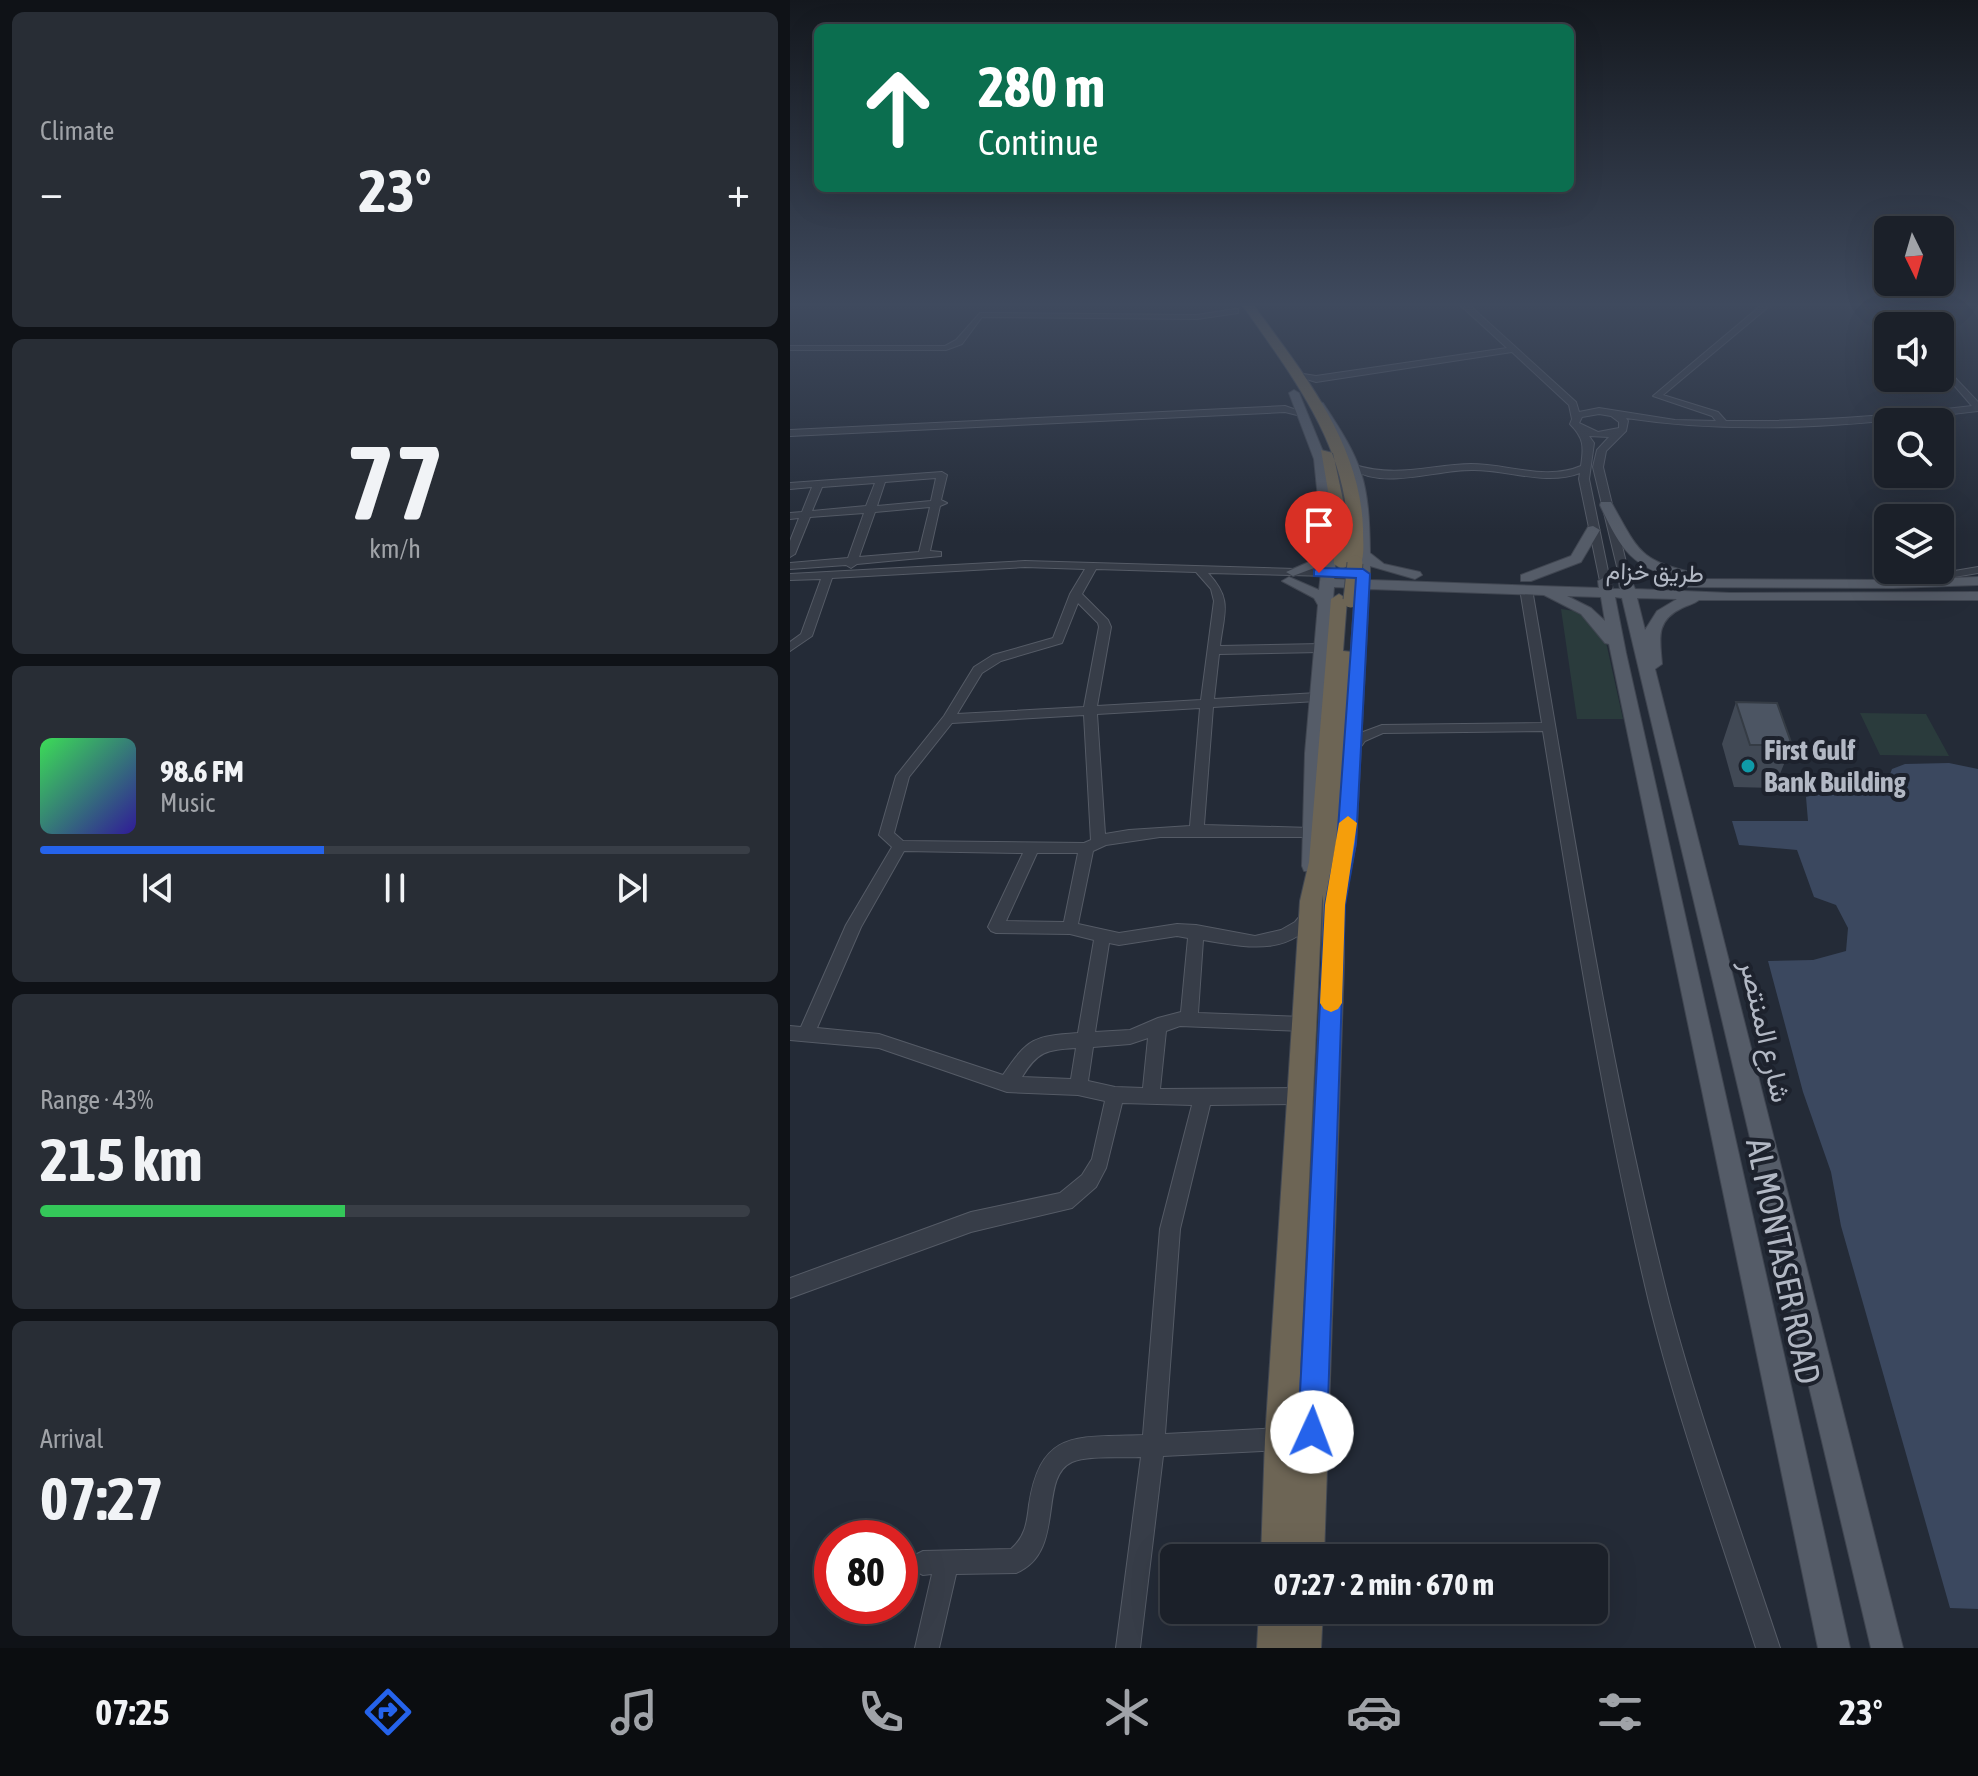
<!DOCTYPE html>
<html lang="en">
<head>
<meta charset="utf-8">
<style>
	body { margin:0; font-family:"Asap Condensed",Vazirmatn,sans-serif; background:#282d35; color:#f1f3f6; height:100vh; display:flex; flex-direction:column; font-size:30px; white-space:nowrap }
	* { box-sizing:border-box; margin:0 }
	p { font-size:26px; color:#a0a3a8 }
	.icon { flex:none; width:44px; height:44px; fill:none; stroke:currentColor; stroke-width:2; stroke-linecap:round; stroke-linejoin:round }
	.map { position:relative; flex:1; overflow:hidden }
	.side { display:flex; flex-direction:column; gap:12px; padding:12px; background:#0f1217; width:790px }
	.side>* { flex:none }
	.banner { position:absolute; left:24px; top:24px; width:760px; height:168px; border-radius:12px; box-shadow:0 8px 32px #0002,0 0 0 2px #393e46; background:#0b6e4f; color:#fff; overflow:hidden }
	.needle { width:52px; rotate:175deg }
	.tools { position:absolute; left:1084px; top:216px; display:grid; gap:16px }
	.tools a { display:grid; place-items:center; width:80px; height:80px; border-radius:12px; background:#1b2029; box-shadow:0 8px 32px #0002,0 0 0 2px #393e46; font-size:40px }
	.speed { position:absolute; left:24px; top:1520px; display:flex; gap:16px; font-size:40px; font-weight:700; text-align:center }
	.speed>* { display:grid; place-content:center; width:104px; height:104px; border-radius:50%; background:#1b2029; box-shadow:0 8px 32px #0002,0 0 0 2px #393e46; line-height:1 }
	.speed .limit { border:12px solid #d22; background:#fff; color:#111 }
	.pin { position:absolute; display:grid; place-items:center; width:68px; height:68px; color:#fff; margin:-82px -34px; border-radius:50% 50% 50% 0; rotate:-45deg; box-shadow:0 0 8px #0007 }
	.pin .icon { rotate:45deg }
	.me { position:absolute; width:88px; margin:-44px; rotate:2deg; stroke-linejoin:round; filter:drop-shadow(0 0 6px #0008) }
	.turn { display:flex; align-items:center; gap:28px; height:168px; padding:0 32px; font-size:36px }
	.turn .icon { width:104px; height:104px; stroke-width:2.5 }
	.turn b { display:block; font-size:56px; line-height:68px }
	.big { font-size:60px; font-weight:700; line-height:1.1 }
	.side .tile { flex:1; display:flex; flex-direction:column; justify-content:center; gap:12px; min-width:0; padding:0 28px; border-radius:12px; background:#282d35 }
	.side .dial { align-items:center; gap:0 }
	.dial b { font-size:104px; line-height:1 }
	.song { display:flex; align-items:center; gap:24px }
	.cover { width:96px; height:96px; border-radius:12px; background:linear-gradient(135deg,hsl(130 70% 55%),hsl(250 70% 35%)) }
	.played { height:8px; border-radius:4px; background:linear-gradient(90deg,#2563eb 40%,#393e46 40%) }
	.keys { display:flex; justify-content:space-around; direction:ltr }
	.heat { display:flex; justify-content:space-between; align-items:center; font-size:44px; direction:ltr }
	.charge { height:12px; border-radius:6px; background:linear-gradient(90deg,#34c759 43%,#393e46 0) }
	.trip { position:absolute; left:370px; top:1544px; width:448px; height:80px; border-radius:12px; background:#1b2029; box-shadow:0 8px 32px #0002,0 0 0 2px #393e46; font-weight:700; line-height:80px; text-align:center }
	.tab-bar { display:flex; height:128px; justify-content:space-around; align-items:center; background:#0b0d10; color:#a0a3a8 }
	.tab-bar .icon { width:56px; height:56px }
	.tab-bar .active { color:#2563eb }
	.tab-bar b { font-size:36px; color:#f1f3f6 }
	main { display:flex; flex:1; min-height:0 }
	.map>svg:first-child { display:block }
	.green { fill:#2a3b3c }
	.water { fill:#3b485f }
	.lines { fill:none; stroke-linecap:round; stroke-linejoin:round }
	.minor-casing { stroke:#555b66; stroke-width:2 }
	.major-casing { stroke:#404651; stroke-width:2 }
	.highway-casing { stroke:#424853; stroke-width:2 }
	.minor { fill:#373d48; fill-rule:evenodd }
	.major { fill:#555c68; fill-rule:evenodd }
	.highway { fill:#6d6555; fill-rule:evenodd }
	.highway-bridge-casing { stroke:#424853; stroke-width:17; stroke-linecap:butt }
	.highway-bridge { stroke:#6d6555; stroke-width:15 }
	.wall { fill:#414955 }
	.building { fill:#4c5563; stroke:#353c45; stroke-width:2 }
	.route { fill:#2563eb; stroke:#184099; stroke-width:2 }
	.slow { fill:#f59e0b }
	.culture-dot { fill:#0f9aa8; stroke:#1d222d; stroke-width:3 }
	.labels { text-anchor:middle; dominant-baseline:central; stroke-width:8; stroke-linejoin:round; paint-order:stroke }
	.far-street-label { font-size:24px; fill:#b2b8c4; stroke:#1d222d }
	.poi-label { font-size:28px; font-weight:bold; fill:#b2b8c4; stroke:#1d222d; text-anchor:start }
	.street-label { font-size:28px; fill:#b2b8c4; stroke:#1d222d }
	.near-street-label { font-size:34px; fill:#b2b8c4; stroke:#1d222d }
</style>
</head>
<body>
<main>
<section class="side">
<div class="tile"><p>Climate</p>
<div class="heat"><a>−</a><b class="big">23°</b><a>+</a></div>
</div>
<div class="tile dial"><b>77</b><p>km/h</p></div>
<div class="tile">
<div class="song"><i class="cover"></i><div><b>98.6 FM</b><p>Music</p></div></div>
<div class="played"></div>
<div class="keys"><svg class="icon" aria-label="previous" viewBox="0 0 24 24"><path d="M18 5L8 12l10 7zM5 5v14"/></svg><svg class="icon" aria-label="pause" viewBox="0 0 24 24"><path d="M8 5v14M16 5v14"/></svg><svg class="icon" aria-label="next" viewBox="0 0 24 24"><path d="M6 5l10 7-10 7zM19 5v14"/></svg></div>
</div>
<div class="tile"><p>Range · 43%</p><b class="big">215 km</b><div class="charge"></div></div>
<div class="tile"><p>Arrival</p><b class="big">07:27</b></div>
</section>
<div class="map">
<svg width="1188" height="1648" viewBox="0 0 1188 1648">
	<rect width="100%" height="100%" fill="#242b37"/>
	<path class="green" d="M 771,609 L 791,612 L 814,633 L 833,719 L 787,719 Z
		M 1070,713 L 1136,714 L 1159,756 L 1090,755 Z"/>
	<path class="water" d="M 1159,763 L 1188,769 L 1188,1609 L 1160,1608 L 1051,1226 L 1041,1172 L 1013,1092 L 978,961 L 1023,960 L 1056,951 L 1058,928 L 1046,905 L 1024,897 L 1007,850 L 949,845 L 942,821 L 1018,821 L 1016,797 L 1032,793 L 1054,781 L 1097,782 L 1102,769 L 1115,764 Z"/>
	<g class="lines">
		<defs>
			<path id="minor" d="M 668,303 L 677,303 L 786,402 L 789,412 L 809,408 L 885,420 L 926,421 L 922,416 L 863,396 L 974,303 L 983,303 L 873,395 L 928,412 L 936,421 C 1019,422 1100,416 1182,406 L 1150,369 L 1150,362 L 1188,402 L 1188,411 C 1072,425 953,436 836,418 L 838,421 L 836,431 L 816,451 L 813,467 L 841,583 L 840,585 L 836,586 L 831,583 L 803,467 L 807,450 L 819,437 L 799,436 L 804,443 L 799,479 L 820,581 L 815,584 L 810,581 L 789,479 L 790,473 C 756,486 719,470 684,470 C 646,469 594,491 560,468 L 565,465 C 606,478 640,465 681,464 C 718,464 756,481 791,466 C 794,446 794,438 780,424 L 782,419 L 779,405 L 722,352 L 526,382 L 503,375 L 507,373 L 526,376 L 717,348 ZM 809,414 L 821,416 L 829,422 L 829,428 L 808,432 L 789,423 L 792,417 Z
				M 1086,303 L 1094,303 L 1113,326 L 1105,326 Z
				M 445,309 L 448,309 L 448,313 L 407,319 L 192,317 L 172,344 L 156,350 L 0,350 L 0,346 L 155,346 L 166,340 L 190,313 L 407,315 Z
				M 495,406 L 515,413 L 511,416 L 495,412 L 0,436 L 0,430 Z
				M 152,472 L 157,475 L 151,500 L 157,503 L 150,506 L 140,551 L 151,552 L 151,556 L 67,564 L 61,568 L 56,565 L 0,569 L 0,563 L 58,558 L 74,513 L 20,517 L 5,554 L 0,557 L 0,541 L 9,518 L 0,519 L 0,513 L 12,512 L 22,487 L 0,489 L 0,483 ZM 146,478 L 141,501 L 87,506 L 95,482 ZM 85,483 L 76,506 L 22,511 L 32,487 ZM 140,507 L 129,552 L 69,557 L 85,512 Z
				M 235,561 L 540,570 L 545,573 L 540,576 L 418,573 C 443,600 434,612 430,646 L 531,644 L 537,648 L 531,652 L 429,654 L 424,699 L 527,693 L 533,697 L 527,701 L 423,707 L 414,825 L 521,828 L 526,829 L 528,833 L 526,837 L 370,837 L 316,845 L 303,851 L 288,924 L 329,933 L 387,924 L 406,925 L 465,936 L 491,930 L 505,922 L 515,910 L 520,908 L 525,910 L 528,914 C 502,958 455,947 413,940 L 408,1013 L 514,1017 L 520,1019 L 522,1024 L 520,1029 L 514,1031 L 390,1026 L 376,1031 L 370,1089 L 511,1088 L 517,1090 L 520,1096 L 517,1102 L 511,1104 L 420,1105 L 390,1229 L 375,1434 L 491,1428 L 499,1431 L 502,1439 L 499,1447 L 491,1450 L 373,1456 L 350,1648 L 326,1648 L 351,1457 C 333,1458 297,1455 282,1462 C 247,1478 277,1552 226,1573 L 166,1574 L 149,1648 L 125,1648 L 142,1574 L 133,1575 L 125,1571 L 121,1563 L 125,1555 L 133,1551 L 221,1549 C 235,1537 237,1523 239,1505 C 251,1427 289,1438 353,1435 L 370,1229 L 402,1105 L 332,1103 L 316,1168 L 306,1187 L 282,1208 L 181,1232 L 0,1298 L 0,1278 L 181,1212 L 270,1193 L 292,1175 L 302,1159 L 315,1101 L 288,1095 L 217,1092 L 89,1048 L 0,1040 L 0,1026 L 11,1027 L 56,925 L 102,847 L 89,835 L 106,776 L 154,716 L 184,667 L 203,655 L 263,638 L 280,594 L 295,569 L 235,567 L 42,578 L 22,636 L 0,651 L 0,642 L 11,634 L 31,579 L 0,580 L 0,574 ZM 306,569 L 406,572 L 421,589 L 424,601 L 411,700 L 307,706 L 321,627 L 318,620 L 292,594 ZM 288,603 L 308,623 L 309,627 L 294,707 L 167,714 L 192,673 L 211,661 L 272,643 ZM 410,708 L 400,826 L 339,830 L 315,834 L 307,714 ZM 294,715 L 301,840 L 294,843 L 113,841 L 104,833 L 119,777 L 162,723 ZM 114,851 L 233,853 L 198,927 L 201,931 L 206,933 L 280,934 L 304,940 L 288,1033 C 244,1036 238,1038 213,1075 L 89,1034 L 27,1028 L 71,927 ZM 247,853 L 288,853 L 274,922 L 216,921 ZM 387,936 L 398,938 L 391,1012 L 368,1018 L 340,1030 L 305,1032 L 319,943 L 329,945 ZM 358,1038 L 353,1088 L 325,1087 L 298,1081 L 303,1047 L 340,1044 ZM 286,1048 L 281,1079 L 232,1077 C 248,1051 256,1050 286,1048 Z
				M 1188,567 L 1188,573 L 1117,585 L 1112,582 L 1117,579 Z
				M 736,586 L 742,589 C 783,827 819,1067 879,1302 C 910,1419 952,1533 990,1648 L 966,1648 C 929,1533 888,1419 859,1302 C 814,1114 784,922 753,731 L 593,733 L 575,741 L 567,752 L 562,754 L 555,749 L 565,735 L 592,725 L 752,723 L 730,589 Z"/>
			<path id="major" d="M 504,390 L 509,393 L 536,459 L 547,548 L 544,579 L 566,580 C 568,539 571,491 554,454 C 546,437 533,421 523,405 L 529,402 L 533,403 C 573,463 579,480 580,553 L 594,564 L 630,572 L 632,575 L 625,579 L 580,566 L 580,580 L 809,588 L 808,581 L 815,577 L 820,578 L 823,589 L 830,589 L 829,583 L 836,579 L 841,580 L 845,589 L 940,593 L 1188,592 L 1188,600 L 909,600 C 904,604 898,605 892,608 C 865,621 870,639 872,664 L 865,669 L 1113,1648 L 1081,1648 L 832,598 L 825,597 L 836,653 L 1060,1648 L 1028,1648 L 819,644 L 815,643 L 791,614 L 754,595 L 579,589 L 566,843 L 559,879 L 557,884 L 543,884 L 541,879 L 548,843 L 565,588 L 544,587 L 531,753 L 530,866 L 528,871 L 514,871 L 512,866 L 515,753 L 528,605 L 524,598 L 492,581 L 499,577 L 529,590 L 532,565 L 503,576 L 496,572 L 519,562 L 533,547 L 524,459 L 499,393 ZM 777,596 L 811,597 L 815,621 L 801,608 ZM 847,598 L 887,599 L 867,611 L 855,630 Z
				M 811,502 L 821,502 C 850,553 848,560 908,574 L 909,579 L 1103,580 L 1188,577 L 1188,585 L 1103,588 L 887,587 L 880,583 L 891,579 C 842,569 830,548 810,505 Z
				M 803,526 L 810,530 L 791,562 L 741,581 L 731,581 L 731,575 L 781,556 L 798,527 Z"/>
			<path id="highway" d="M 451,303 L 462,303 C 511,370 571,443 573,529 C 573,541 575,556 570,566 L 559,565 L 552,569 L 544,564 L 542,514 L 531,450 L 543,453 L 556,514 L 558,538 C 559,447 501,375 451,303 Z
				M 549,594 L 557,599 L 553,651 L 562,652 L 564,656 L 554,849 L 554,963 L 534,1558 L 471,1558 L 475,1439 L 510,901 L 519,862 L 541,599 ZM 533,895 L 532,963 L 507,1441 L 532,901 Z
				M 469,1610 L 533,1610 L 531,1648 L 467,1648 Z"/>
		</defs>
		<use href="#minor" class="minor-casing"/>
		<use href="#major" class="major-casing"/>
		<use href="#highway" class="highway-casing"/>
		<use href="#minor" class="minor"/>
		<use href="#major" class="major"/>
		<use href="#highway" class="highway"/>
		<defs>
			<path id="highway-bridge" d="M 561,600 L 565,563"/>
		</defs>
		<use href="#highway-bridge" class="highway-bridge-casing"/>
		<use href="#highway-bridge" class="highway-bridge"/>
	</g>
	<path class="wall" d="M 946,702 L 1002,745 L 984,788 L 944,787 L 932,744 Z"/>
	<path class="building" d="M 946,702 L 987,703 L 1002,745 L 960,745 Z"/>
	<linearGradient id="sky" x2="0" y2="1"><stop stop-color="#14181e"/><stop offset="0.57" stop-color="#3f4a5e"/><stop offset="1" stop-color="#3f4a5e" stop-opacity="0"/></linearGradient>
	<rect width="1188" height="534" fill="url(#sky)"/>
	<path class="route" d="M 529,568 L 573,569 L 580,574 L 566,843 L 555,905 L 537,1432 L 532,1442 L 522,1446 L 512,1442 L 508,1432 L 535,905 L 547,843 L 566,578 L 524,576 L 524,570 Z"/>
	<path class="slow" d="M 558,816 L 567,823 L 555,905 L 552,1003 L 548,1009 L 541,1012 L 534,1009 L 530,1003 L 535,905 L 549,823 Z"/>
	<circle class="culture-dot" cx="958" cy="766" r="8"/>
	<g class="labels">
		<g class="far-street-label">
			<text transform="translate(865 572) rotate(2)">طريق خزام</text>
		</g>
		<g class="poi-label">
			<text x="974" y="750">First Gulf<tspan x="974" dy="32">Bank Building</tspan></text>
		</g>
		<g class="street-label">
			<text transform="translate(976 1031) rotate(77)">شارع المنتصر</text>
		</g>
		<g class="near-street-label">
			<text transform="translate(994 1261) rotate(78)">AL MONTASER ROAD</text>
		</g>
	</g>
</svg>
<div class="tools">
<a><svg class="needle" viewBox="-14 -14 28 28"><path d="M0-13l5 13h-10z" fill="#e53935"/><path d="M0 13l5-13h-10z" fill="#a0a3a8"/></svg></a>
<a><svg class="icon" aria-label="sound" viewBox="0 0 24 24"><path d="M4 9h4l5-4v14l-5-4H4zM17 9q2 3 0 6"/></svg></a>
<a><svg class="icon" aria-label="search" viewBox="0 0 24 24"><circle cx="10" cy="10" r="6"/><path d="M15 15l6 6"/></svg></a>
<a><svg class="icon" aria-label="layers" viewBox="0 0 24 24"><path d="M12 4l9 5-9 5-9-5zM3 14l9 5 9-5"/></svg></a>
</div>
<div class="speed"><div class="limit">80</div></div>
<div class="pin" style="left:529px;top:573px;background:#d93025"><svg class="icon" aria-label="arrive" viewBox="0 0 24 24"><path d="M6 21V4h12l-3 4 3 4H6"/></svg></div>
<svg class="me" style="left:522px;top:1432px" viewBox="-20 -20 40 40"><circle r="19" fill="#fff"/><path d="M0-13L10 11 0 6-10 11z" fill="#2563eb"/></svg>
<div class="trip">07:27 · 2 min · 670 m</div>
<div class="banner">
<div class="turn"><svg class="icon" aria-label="ahead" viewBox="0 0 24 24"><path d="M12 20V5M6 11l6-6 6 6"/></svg><div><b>280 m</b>Continue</div></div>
</div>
</div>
</main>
<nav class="tab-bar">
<b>07:25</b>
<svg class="icon active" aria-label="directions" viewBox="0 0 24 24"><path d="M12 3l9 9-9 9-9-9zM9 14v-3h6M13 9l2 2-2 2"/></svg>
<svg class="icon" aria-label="music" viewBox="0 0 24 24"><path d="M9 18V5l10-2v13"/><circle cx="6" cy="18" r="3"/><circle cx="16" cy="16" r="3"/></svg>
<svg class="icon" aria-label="phone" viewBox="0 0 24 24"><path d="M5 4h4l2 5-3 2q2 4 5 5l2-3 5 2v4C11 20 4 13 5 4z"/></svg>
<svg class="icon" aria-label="climate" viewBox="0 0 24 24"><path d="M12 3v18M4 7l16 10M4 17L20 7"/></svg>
<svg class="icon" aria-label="car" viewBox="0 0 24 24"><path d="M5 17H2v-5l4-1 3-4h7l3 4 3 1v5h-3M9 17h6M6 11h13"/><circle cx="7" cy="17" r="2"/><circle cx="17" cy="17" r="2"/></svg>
<svg class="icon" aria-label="filters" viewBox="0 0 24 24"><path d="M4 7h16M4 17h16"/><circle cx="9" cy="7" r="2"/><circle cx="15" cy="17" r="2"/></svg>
<b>23°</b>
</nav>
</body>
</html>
